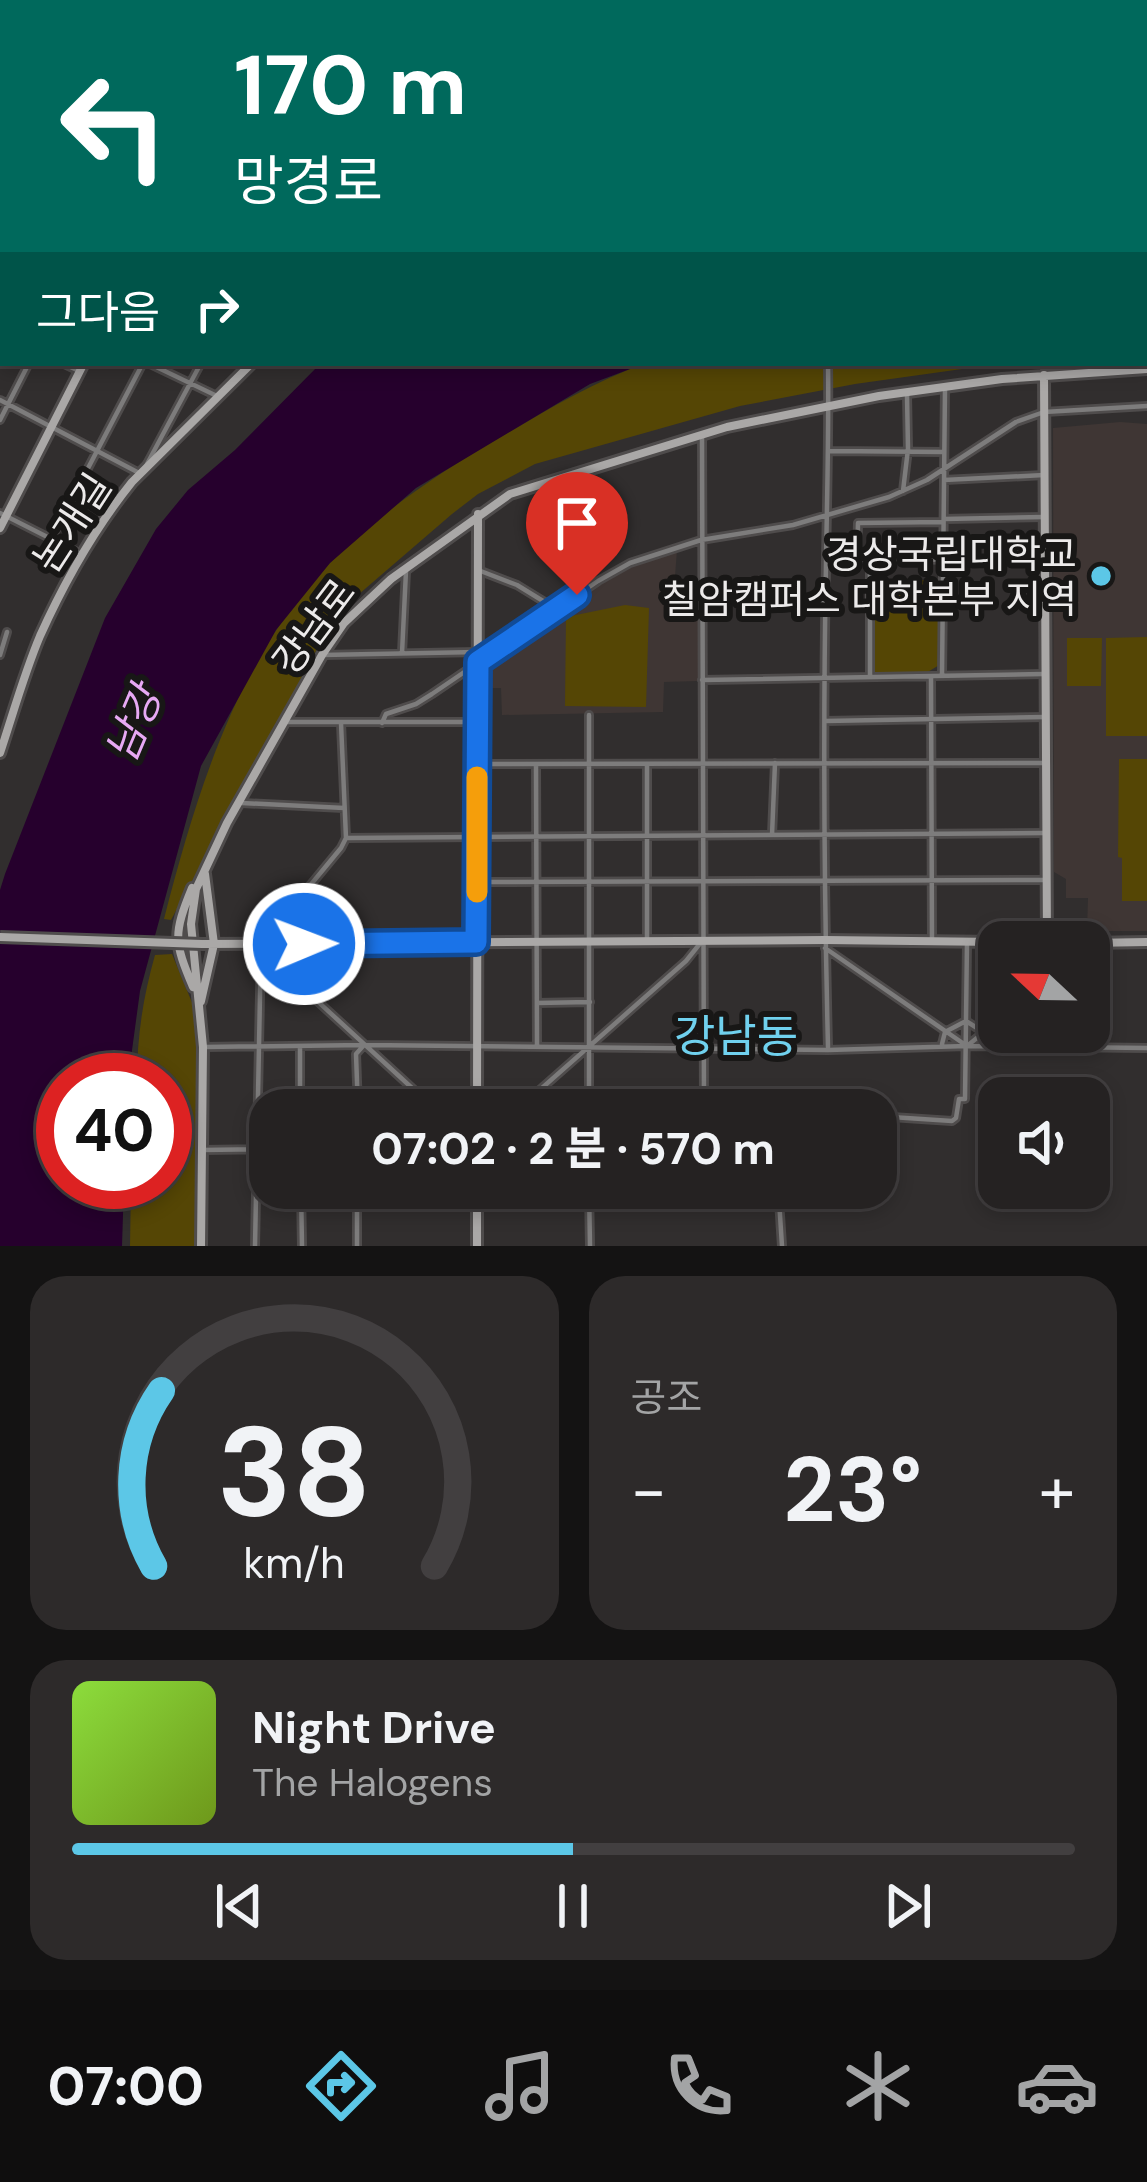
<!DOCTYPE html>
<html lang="ko">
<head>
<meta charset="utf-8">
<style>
	body { margin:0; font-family:"DM Sans","Noto Sans KR",sans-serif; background:#2d2a2a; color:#f1f3f6; height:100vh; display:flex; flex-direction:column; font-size:45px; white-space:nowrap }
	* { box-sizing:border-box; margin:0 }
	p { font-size:39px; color:#a3a4a5 }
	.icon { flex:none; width:66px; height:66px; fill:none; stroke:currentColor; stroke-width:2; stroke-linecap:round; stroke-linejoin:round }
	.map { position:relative; height:1246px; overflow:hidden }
	.side { display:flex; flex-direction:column; gap:30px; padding:30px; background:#141313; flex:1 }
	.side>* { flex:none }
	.banner { position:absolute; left:0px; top:0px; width:1149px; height:366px; box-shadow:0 6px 18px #0003,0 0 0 3px #423f40; background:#00695c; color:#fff; overflow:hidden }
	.needle { width:78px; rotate:292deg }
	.tools { position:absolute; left:978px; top:921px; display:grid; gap:24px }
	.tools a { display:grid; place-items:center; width:132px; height:132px; border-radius:24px; background:#252222; box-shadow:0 6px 18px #0003,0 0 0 3px #423f40; font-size:60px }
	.speed { position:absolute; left:36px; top:1053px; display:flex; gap:24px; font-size:60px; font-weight:700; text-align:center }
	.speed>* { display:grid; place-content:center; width:156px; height:156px; border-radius:50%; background:#252222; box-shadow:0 6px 18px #0003,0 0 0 3px #423f40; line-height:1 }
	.speed .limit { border:18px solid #d22; background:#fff; color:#111 }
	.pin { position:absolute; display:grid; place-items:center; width:102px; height:102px; color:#fff; margin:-123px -51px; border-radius:50% 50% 50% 0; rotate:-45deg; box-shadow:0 0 12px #0007 }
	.pin .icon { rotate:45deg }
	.me { position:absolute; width:132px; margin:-66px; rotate:89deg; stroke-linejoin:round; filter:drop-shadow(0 0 9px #0008) }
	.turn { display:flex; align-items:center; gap:42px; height:252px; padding:0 36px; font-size:54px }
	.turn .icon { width:156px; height:156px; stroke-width:2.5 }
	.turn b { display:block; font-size:84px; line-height:102px }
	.then { display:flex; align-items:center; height:114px; padding:0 36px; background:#0003; gap:24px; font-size:45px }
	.big { font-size:90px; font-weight:700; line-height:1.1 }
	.side .tile { flex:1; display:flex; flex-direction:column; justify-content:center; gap:18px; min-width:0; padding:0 42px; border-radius:36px; background:#2d2a2a }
	.side .dial { align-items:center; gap:0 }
	.dial svg { height:312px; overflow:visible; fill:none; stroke:#423f40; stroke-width:7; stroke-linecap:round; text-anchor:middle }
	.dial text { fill:#f1f3f6; stroke:none }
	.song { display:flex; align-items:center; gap:36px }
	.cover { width:144px; height:144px; border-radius:18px; background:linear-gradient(135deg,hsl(90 70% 55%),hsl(80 70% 35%)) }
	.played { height:12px; border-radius:6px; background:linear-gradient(90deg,#5cc7e7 50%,#423f40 50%) }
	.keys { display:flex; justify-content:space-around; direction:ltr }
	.heat { display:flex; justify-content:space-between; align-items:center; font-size:66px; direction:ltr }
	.side .tiles { flex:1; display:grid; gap:30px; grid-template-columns:1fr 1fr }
	.tile:last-child { grid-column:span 2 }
	.trip { position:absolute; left:249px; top:1089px; width:648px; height:120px; border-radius:36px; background:#252222; box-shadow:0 6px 18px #0003,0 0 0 3px #423f40; font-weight:700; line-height:120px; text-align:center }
	.tabs { display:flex; height:192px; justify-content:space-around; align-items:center; background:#0f0e0e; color:#a3a4a5 }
	.tabs .icon { width:84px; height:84px }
	.tabs .on { color:#5cc7e7 }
	.tabs b { font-size:54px; color:#f1f3f6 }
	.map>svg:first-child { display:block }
	.built { fill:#3f3634 }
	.green { fill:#554605 }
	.water { fill:#26002d }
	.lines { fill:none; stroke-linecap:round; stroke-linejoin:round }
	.street-casing { stroke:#4f4c4c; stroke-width:10 }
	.secondary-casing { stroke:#4f4c4c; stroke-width:14 }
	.street { stroke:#7d7c7c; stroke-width:4.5 }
	.secondary { stroke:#aaa8a7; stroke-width:8 }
	.secondary-bridge-casing { stroke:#4f4c4c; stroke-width:14; stroke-linecap:butt }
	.secondary-bridge { stroke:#aaa8a7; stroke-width:8 }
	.route-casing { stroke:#114b97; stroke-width:30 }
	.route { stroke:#1a73e8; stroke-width:21 }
	.slow { stroke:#f59e0b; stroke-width:21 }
	.poi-dot { fill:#5cc7e7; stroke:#181716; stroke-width:4.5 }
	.labels { text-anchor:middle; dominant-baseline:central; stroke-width:12; stroke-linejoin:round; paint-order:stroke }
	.street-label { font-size:39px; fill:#eceaea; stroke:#181716 }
	.poi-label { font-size:39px; fill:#eceaea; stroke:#181716; text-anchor:end }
	.water-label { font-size:42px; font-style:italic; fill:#e7a9f4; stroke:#181716 }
	.quarter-label { font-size:45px; fill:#70d1ee; stroke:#181716 }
</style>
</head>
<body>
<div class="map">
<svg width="1147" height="1246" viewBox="0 0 1147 1246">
	<rect width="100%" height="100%" fill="#312e2e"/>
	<path class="built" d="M 1120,422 L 1147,424 L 1147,931 L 1087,931 L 1088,898 L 1066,898 L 1066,879 L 1054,872 L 1053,428 Z
		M 677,550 L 673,603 L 699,606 L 698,681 L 664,682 L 663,712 L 502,715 L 501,688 L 488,688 L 489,660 L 598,586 L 630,568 Z"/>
	<path class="green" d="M 97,0 L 780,0 L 780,3 L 96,3 Z
		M 646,363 L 1005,363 L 855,384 L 740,406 L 535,464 L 478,494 L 452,514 L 344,607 L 323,638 L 171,920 L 164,919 C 196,795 237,658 329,564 C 379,513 437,474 499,438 C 547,410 593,382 646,363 Z
		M 874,580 L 940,580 L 941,664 L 926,673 L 872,673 Z
		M 625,605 L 649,608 L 646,707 L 565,706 L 566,617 Z
		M 1147,637 L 1147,736 L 1106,736 L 1106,638 Z
		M 1067,638 L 1102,638 L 1101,686 L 1067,686 Z
		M 1119,759 L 1147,759 L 1147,901 L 1122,901 L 1122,858 L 1118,857 Z
		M 172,954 L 198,1017 L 198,1246 L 130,1246 L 131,1182 L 165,1182 L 165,1080 L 137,1080 C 137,1037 143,997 155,955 Z"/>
	<path class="water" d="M 321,363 L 646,363 L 590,384 L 416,488 L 330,563 L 276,630 L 201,766 L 140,991 L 128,1080 L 63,1080 L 63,1182 L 124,1182 L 122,1246 L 0,1246 L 0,890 L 5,874 L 105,618 L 156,529 L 188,490 L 235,450 Z"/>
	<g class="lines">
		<defs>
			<path id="street" d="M 6,3 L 6,0
				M 0,30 L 3,17
				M 0,242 L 3,244
				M 62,363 L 79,371
				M 148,363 L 219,397
				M 828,363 C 829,430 827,497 826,564 C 823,725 824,886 828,1047
				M 0,400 L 141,474
				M 0,420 L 29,363
				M 702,434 L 704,1110
				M 830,451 L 944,452
				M 147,464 L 201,363
				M 944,480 L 1044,475
				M 903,491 L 908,449 L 907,395
				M 0,513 L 83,555
				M 944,519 L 1044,517
				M 51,539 L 143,363
				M 828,559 L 1044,560
				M 857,559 L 858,523 L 942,522
				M 870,559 L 870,677
				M 478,570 L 517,585 L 556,609
				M 701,600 L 826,600
				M 402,653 L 406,571
				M 0,655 L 7,632
				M 322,655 L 478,652
				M 942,676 L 945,388
				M 931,677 L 932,941
				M 702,680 L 1044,674
				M 589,715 L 589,1110
				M 825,721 L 1045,717
				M 285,722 L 477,722
				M 341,723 L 346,838
				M 382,723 L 386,714 L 416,704 L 432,694 L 598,581 L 630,563 L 701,540 L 793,525 L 889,497 L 927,480 L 1016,422 L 1044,412 L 1147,406
				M 480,764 L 1045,763
				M 536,764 L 537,1046
				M 647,764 L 647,941
				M 242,803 L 344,808
				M 772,835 L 775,763
				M 346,838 L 1045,833
				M 477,882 L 1045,880
				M 825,948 L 967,1046
				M 261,957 L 272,961 L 302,987 L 436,1110
				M 537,1003 L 590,1002
				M 942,1044 L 945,1032 L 966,1021 L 977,1028 L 987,1031 L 994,1047
				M 967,1046 L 999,1020
				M 205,1047 L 364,1045 L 828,1050 L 967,1046 L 1147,1048
				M 300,1047 L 300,1110
				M 358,1110 L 356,1054 L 364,1045
				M 517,1110 L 686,961 L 702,941
				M 831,1110 L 833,1110
				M 876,1116 L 952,1121 L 956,1118 L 959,1099 L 965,1099 L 967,942
				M 202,1150 L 270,1149
				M 301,1188 L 302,1246
				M 589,1188 L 590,1246
				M 724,1188 L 730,1199 L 734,1200 L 771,1196 L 779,1200 L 782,1246
				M 255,1246 L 261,945 L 341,848 L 346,838
				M 357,1246 L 357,1188"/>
			<path id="secondary" d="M 1146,132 L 1147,131
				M 1146,146 L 1147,146
				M 0,307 L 3,307
				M 1044,375 L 1047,942
				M 0,528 L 84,363
				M 0,753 C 13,714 24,674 40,636 C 64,583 95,528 132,482 L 252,363
				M 192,888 C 173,934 174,942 193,987
				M 1089,943 L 1147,942
				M 202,944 L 825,940 L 999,942
				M 201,1001 L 214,944 L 205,874
				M 477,1110 L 478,514
				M 477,1188 L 477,1246
				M 201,1246 L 203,1047 L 191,924 L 196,889 L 227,823 L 322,655 L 344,623 L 391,579 L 510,494 L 727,427 L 879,396 L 1002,379 L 1147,369"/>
		</defs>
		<use href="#street" class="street-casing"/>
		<use href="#secondary" class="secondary-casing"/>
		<use href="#street" class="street"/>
		<use href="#secondary" class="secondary"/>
		<defs>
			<path id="secondary-bridge" d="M 0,937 L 202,944"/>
		</defs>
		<use href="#secondary-bridge" class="secondary-bridge-casing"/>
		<use href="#secondary-bridge" class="secondary-bridge"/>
	</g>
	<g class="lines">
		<defs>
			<path id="route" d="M 304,944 L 476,942 L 478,662 L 577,595"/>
		</defs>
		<use href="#route" class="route-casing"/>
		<use href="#route" class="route"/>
		<path class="slow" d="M 477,892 L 477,777"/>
	</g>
	<circle class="poi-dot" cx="1101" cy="576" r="12"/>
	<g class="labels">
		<g class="street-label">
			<text transform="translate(72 523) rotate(-57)">논개길</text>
			<text transform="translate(314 627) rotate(-53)">강남로</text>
		</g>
		<g class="poi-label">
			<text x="1077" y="554">경상국립대학교<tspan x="1077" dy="45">칠암캠퍼스 대학본부 지역</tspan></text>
		</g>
		<g class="water-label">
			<text transform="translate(134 724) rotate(-67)">남강</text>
		</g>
		<g class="quarter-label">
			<text x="736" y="1036">강남동</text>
		</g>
	</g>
</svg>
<div class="tools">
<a><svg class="needle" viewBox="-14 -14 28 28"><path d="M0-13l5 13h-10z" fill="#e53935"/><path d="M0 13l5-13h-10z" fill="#a3a4a5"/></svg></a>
<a><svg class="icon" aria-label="sound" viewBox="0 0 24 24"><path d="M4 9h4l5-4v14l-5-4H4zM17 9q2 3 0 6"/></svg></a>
</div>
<div class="speed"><div class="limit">40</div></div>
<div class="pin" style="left:577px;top:595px;background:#d93025"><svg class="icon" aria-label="arrive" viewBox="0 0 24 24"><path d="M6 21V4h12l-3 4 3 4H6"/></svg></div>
<svg class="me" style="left:304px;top:944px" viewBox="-20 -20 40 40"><circle r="17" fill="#1a73e8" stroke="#fff" stroke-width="3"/><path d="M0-11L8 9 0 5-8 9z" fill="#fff"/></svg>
<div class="trip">07:02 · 2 분 · 570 m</div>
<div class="banner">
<div class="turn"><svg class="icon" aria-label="left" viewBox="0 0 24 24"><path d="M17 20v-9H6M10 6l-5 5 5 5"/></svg><div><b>170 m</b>망경로</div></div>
<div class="then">그다음<svg class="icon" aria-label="right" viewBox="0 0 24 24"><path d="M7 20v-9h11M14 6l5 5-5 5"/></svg></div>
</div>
</div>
<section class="side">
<div class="tiles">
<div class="tile dial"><svg viewBox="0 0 100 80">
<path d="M14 69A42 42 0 1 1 86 69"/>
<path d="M14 69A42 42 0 0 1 16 24" stroke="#5cc7e7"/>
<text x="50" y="56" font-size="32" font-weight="700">38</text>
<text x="50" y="72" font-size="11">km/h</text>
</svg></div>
<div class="tile"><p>공조</p>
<div class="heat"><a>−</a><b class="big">23°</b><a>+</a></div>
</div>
<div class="tile">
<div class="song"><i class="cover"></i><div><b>Night Drive</b><p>The Halogens</p></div></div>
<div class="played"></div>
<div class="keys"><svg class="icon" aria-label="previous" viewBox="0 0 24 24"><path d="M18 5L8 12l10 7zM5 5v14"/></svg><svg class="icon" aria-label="pause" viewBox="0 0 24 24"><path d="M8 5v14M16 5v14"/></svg><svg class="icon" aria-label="next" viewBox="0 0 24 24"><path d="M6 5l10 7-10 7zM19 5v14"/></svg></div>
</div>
</div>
</section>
<nav class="tabs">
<b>07:00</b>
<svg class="icon on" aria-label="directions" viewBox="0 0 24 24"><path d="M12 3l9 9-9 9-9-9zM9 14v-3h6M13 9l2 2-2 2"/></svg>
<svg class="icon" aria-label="music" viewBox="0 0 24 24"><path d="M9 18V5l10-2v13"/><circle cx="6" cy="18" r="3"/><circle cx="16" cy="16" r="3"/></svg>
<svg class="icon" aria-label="phone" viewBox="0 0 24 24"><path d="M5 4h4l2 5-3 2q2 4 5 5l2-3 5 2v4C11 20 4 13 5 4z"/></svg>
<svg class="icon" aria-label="climate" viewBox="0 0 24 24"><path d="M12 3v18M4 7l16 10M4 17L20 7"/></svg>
<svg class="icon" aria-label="car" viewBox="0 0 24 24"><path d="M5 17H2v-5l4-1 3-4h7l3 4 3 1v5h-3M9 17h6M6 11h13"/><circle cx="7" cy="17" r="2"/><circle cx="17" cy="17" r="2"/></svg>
</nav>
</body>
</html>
